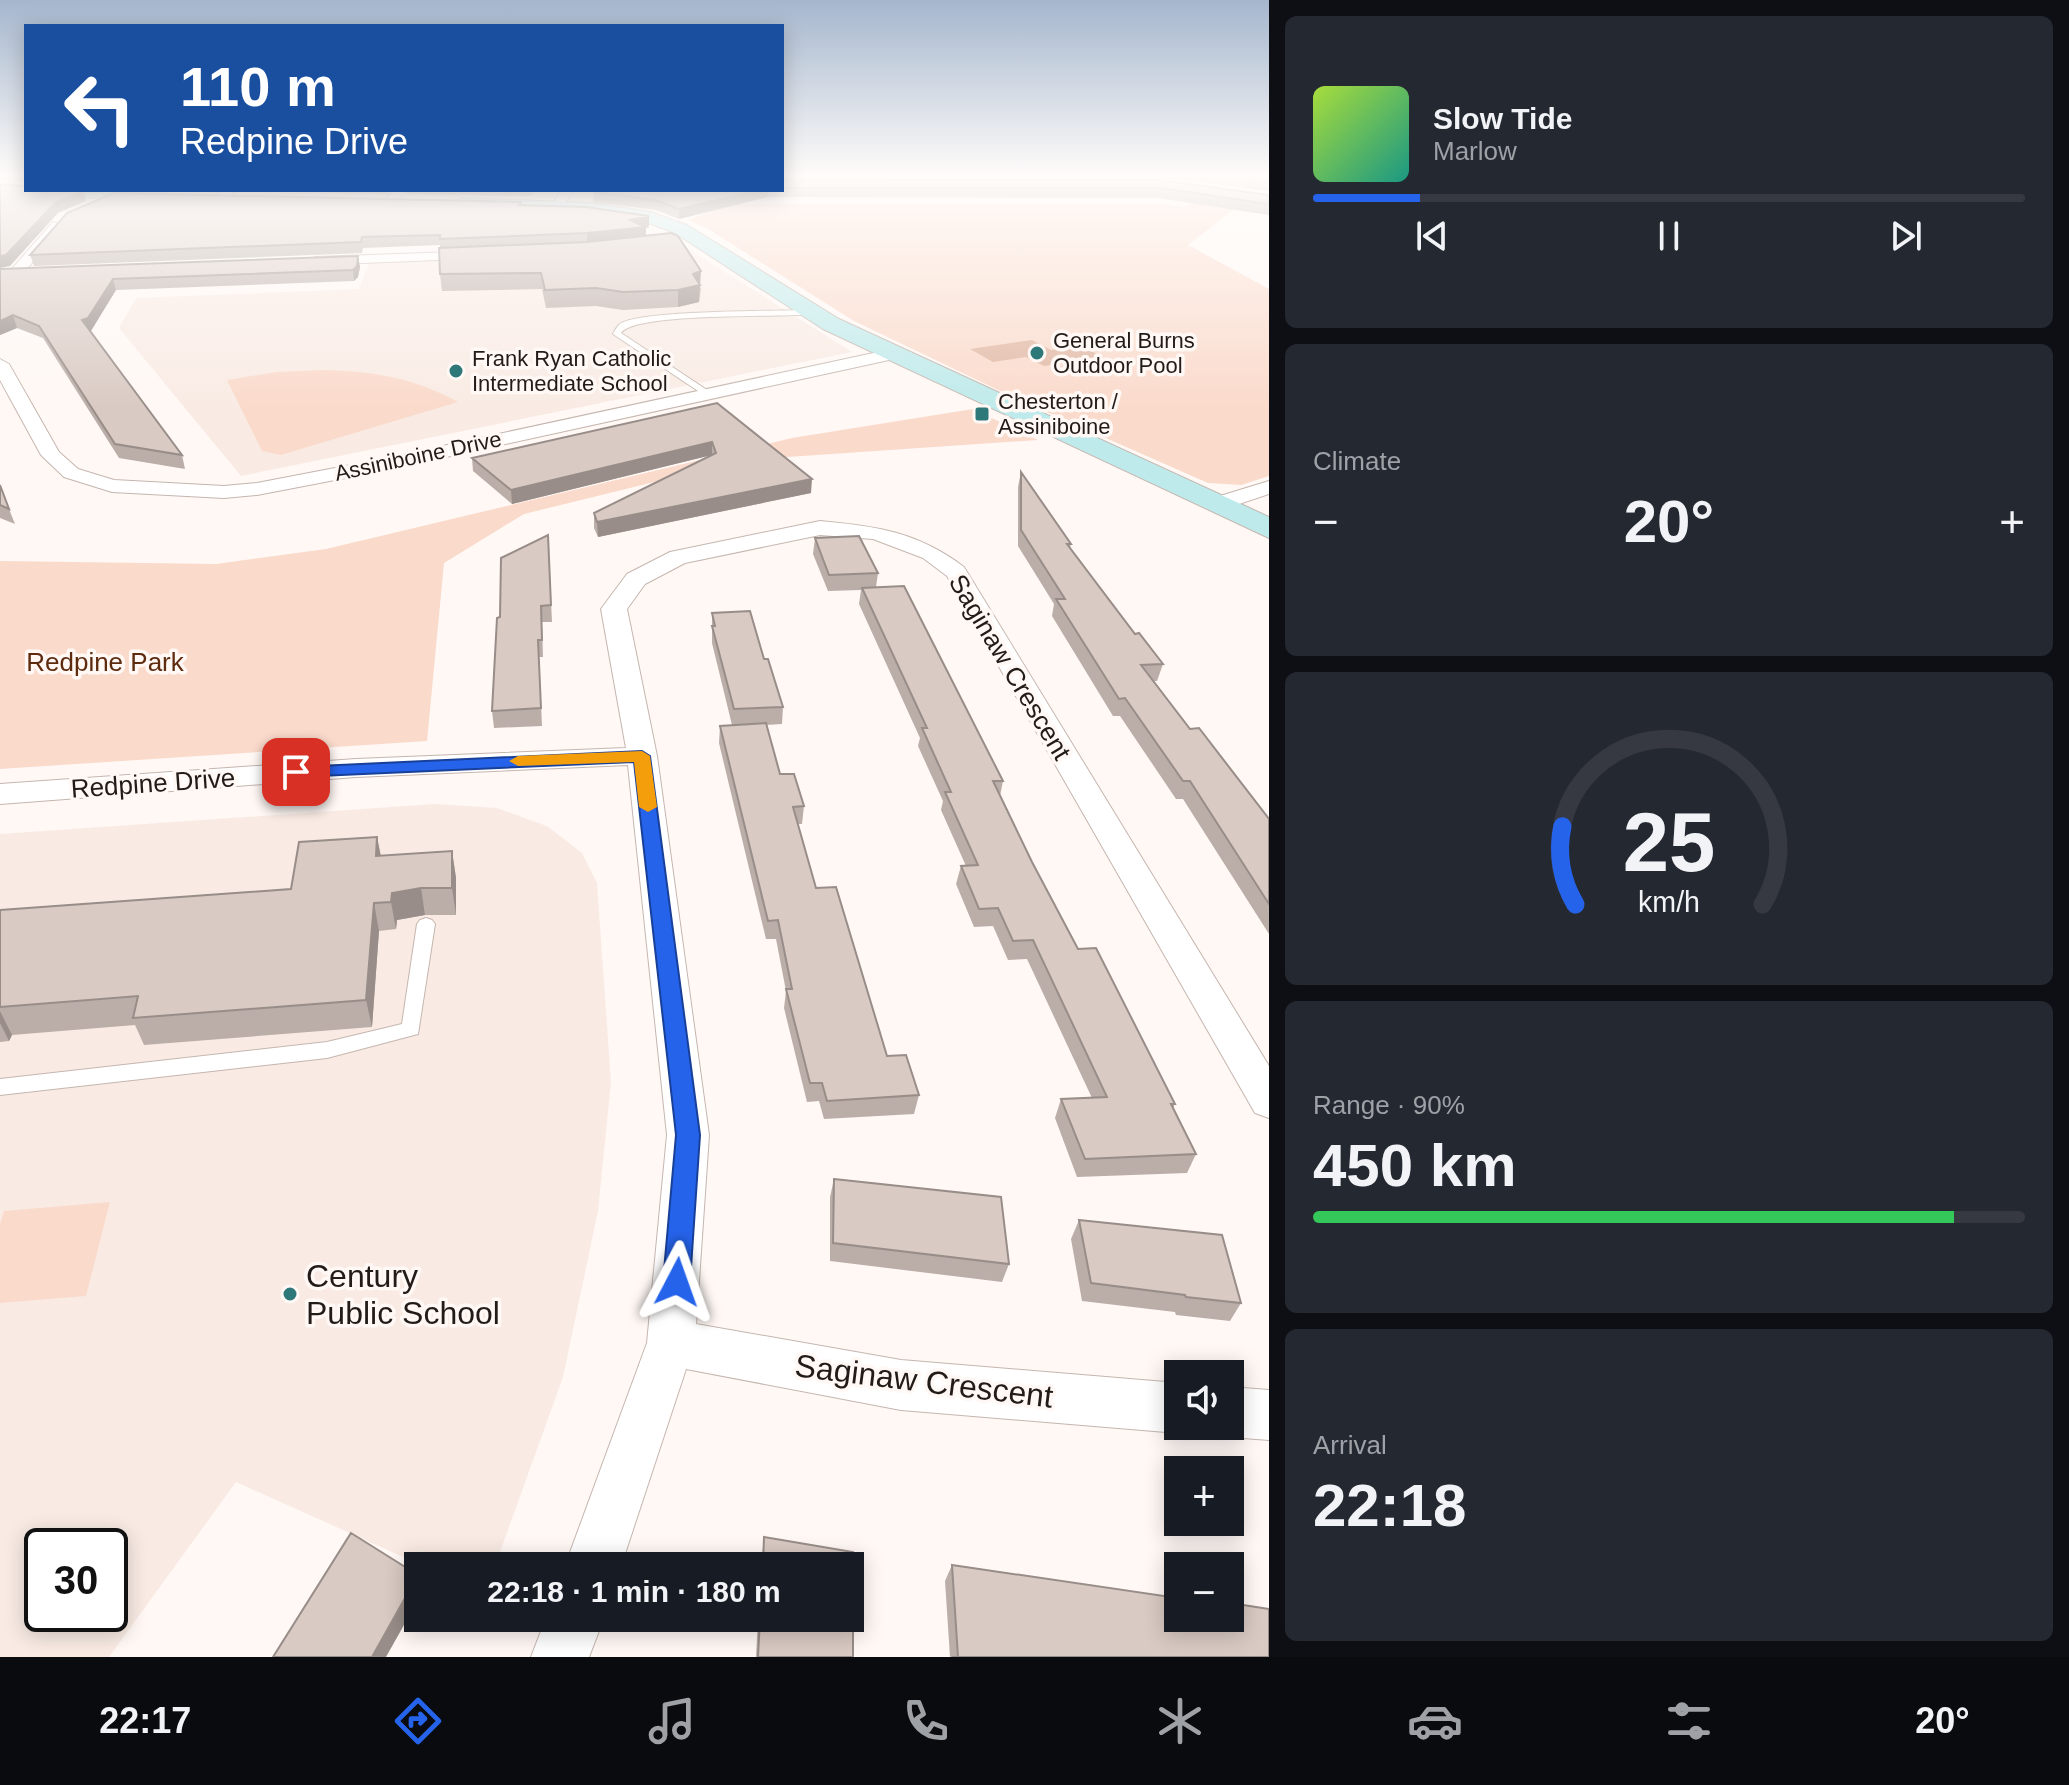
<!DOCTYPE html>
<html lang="en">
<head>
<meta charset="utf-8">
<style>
	body { margin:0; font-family:Helvetica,sans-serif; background:#242831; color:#f1f3f6; height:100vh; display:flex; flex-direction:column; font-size:30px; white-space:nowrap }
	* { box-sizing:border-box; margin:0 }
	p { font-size:26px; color:#9ea1a6 }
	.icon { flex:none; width:44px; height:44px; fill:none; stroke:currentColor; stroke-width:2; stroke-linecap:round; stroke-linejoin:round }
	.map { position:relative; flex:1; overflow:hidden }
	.sheet { display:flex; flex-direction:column; gap:16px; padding:16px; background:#0d0f14; width:800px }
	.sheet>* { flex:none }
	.guide { position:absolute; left:24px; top:24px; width:760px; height:168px; border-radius:0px; box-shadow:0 4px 20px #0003; background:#1a4fa0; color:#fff; overflow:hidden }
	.fabs { position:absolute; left:1164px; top:1360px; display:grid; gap:16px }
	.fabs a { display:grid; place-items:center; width:80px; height:80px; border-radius:0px; background:#171b24; box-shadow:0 4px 20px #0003; font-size:40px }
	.speed { position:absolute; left:24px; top:1528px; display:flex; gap:16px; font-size:40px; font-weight:700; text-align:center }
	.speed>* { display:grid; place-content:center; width:104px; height:104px; border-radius:50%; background:#171b24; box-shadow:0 4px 20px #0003; line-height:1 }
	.speed .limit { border:4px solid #111; border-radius:12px; background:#fff; color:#111 }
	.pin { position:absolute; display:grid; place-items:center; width:68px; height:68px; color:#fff; margin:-34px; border-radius:16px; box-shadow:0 4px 12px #0006 }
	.me { position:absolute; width:88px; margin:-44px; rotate:4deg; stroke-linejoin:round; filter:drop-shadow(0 0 6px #0008) }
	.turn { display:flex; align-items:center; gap:28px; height:168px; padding:0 24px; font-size:36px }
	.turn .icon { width:104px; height:104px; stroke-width:2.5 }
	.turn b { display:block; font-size:56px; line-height:68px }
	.big { font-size:60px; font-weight:600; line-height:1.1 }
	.sheet .widget { flex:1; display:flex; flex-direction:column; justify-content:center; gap:12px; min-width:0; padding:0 28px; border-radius:12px; background:#242831 }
	.sheet .dial { align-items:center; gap:0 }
	.dial svg { height:208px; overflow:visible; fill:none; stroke:#363941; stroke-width:7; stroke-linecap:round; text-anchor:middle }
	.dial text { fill:#f1f3f6; stroke:none }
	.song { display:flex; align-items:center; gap:24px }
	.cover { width:96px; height:96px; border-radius:12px; background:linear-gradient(135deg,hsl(80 70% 55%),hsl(170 70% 35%)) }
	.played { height:8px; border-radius:4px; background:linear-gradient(90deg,#2563eb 15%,#363941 15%) }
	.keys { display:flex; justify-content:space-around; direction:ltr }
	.heat { display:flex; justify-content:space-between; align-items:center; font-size:44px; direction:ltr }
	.charge { height:12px; border-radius:6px; background:linear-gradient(90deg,#34c759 90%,#363941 0) }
	.trip { position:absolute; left:404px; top:1552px; width:460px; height:80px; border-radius:0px; background:#171b24; box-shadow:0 4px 20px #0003; font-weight:600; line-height:80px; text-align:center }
	.menu { display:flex; height:128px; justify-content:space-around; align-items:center; background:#090b0e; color:#9ea1a6 }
	.menu .icon { width:56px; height:56px }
	.menu .on { color:#2563eb }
	.menu b { font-size:36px; color:#f1f3f6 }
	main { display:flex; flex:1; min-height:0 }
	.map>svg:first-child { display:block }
	.built { fill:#f9ebe4; fill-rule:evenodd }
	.green { fill:#fadacb }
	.water { fill:#e1b8a4 }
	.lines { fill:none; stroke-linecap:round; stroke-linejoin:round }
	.lane-casing { stroke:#c5b6ae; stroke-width:2 }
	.street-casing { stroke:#c5b6ae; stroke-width:2 }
	.secondary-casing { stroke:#c5b6ae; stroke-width:2 }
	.lane { fill:#fff; fill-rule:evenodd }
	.street { fill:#fff; fill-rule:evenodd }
	.secondary { fill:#bfeaeb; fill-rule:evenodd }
	.wall { fill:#bbaea8 }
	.shaded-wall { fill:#988d88 }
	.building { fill:#d9cac3; stroke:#988d88; stroke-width:2 }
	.route { fill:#2563eb; stroke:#184099; stroke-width:2 }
	.slow { fill:#f59e0b }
	.poi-dot { fill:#2f7879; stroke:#fff8f5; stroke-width:3 }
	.labels { text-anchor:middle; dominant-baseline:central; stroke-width:7; stroke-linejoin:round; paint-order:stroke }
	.far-poi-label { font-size:22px; fill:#221c19; stroke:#fff8f5; text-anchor:start }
	.far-street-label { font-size:22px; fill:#221c19; stroke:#fff8f5 }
	.park-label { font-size:26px; fill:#5e2b0f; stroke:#fff8f5 }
	.street-label { font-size:26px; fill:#221c19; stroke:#fff8f5 }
	.near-poi-label { font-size:32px; fill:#221c19; stroke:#fff8f5; text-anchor:start }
	.near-street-label { font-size:32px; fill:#221c19; stroke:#fff8f5 }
</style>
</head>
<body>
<main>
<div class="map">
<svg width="1269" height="1657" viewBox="0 0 1269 1657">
	<rect width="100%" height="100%" fill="#fff8f5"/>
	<path class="built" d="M 682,245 L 852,352 L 241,476 L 119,328 L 136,298 L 359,289 L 369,263 L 609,253 Z
		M 434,804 L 497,808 L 547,826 L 582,853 L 597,883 L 611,1082 L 598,1211 L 563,1377 L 495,1566 L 423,1566 L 236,1482 L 109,1657 L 0,1657 L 0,834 ZM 42,1546 L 110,1546 L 110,1614 L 42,1614 Z"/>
	<path class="green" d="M 1203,194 L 1246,200 L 1188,245 L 1269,289 L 1269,476 L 1241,485 L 1208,483 L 1017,399 L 854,321 L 708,229 L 688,220 L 730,204 L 1160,204 L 1184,207 Z
		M 323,370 C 372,371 415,378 458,402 L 281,455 L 262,451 L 227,380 L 277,372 Z
		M 973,409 L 1038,440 L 744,460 L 524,514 L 444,563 L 427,741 L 0,769 L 0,561 L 216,564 L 326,549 L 792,438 Z
		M 110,1202 L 86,1296 L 0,1303 L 0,1224 L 4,1211 Z"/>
	<path class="water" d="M 1032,340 L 1051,350 L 1080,346 L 1104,357 L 1044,366 L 1026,357 L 993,362 L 970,349 Z"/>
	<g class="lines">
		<defs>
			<path id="lane" d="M 809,310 L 812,314 C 780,318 635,312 621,333 L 710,392 L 712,394 L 707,397 L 613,334 C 614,332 618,325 620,324 C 639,310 778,311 809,310 Z
				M 426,918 L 432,920 L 435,924 L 418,1034 L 327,1058 L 0,1095 L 0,1079 L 327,1042 L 402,1024 L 417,924 L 420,920 Z"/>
			<path id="street" d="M 223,190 L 237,190 L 222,202 L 214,202 L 214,196 Z
				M 394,190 L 406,190 L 394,204 L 386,204 L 384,201 Z
				M 561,190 L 573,190 L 562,208 L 554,208 L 552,205 Z
				M 53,222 L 64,225 L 20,277 L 10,277 L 10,271 Z
				M 480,251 L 487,255 L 485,258 L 315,265 L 308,261 L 315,257 Z
				M 892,349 L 900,354 L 898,358 L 387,470 L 257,495 L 224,498 L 112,492 L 64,477 L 41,455 L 0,380 L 0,359 L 9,364 L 59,452 L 78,469 L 114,480 L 224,486 L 257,483 L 387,458 Z
				M 1269,481 L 1269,494 L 1215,512 L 1204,505 L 1207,500 Z
				M 820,521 C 876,526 918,532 964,567 L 1269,1066 L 1269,1118 L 1255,1113 L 947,576 L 923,558 L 873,539 L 820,535 L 685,563 L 645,584 L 627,609 L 657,756 L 709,1135 L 696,1324 L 901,1360 L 1178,1383 L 1178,1426 L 1195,1426 L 1178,1433 L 901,1410 L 686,1369 L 621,1566 L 565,1566 L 647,1343 L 667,1135 L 628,765 L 356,777 L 0,804 L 0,784 L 356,759 L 626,748 L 601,609 L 627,574 L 670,552 Z
				M 1230,1387 L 1269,1390 L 1269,1440 L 1230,1437 L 1212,1430 L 1211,1426 L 1230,1426 Z
				M 546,1618 L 604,1618 L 589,1657 L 531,1657 Z"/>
			<path id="secondary" d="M 43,190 C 67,190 162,185 176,198 L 168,203 L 51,195 Z
				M 461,198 L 591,203 L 650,212 L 687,225 L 839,319 L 1269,517 L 1269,538 L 823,329 L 675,233 L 646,222 L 591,213 L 455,207 L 453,203 Z"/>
		</defs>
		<use href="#lane" class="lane-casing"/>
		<use href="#street" class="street-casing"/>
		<use href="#secondary" class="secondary-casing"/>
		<use href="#lane" class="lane"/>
		<use href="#street" class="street"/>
		<use href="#secondary" class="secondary"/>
	</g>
	<path class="wall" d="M 0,177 L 26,177 L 26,181 L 0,179 Z
		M 782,177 L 1046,177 L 782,178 Z
		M 1160,177 L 1269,177 L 1269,191 Z
		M 782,180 L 1160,180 L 1269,195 L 1269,215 L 1158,198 L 767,197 L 679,219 L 656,210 L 593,202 L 594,190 L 782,190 Z
		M 197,190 L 391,190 L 387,194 Z
		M 406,190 L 534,190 L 531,196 L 406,194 Z
		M 521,202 L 521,205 L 649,226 L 646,227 L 646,236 L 701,288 L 699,302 L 678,307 L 623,310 L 596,306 L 546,308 L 542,289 L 442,291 L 440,274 L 440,245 L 363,248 L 362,253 L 34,266 L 30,255 Z
		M 358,256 L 360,267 L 358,277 L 354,281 L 116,290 L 90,331 L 182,455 L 185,469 L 119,458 L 43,338 L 17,328 L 0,335 L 0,269 Z
		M 717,403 L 811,493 L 598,537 L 594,528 L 594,513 L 711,455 L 512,504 L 473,471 L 472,458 Z
		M 1021,472 L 1071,544 L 1070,548 L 1135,634 L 1163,664 L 1157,681 L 1154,681 L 1190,729 L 1269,819 L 1269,934 L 1183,799 L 1176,799 L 1120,716 L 1113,716 L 1052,616 L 1054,604 L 1018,546 L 1018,487 Z
		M 0,485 L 9,509 L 15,524 L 0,518 Z
		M 548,535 L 552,622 L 542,622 L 543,657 L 539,657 L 542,726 L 494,728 L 492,711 Z
		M 815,538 L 878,573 L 876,587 L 1003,781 L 1000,796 L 1032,862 L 1078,949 L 1175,1104 L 1173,1108 L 1196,1154 L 1187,1173 L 1077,1177 L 1055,1118 L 1061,1099 L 1092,1098 L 1027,959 L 1008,960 L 993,926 L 974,927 L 956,884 L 961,866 L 966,866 L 941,810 L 943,801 L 918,746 L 920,738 L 859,604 L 861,590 L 828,591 L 813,554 Z
		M 712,613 L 764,659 L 783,707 L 782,724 L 766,725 L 780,774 L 804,806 L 802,824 L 798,824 L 816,888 L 887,1056 L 919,1095 L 914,1114 L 824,1119 L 819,1101 L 807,1102 L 784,1008 L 786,991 L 776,939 L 766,939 L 719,743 L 720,726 L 732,725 L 712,643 Z
		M 377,837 L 381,856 L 452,851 L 456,878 L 456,915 L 425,915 L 397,920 L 396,929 L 379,931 L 372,1027 L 144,1045 L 135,1025 L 12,1035 L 9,1041 L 0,1042 L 0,910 L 291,889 Z
		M 834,1179 L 1009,1264 L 1002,1282 L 830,1261 L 830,1197 Z
		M 1079,1220 L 1241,1303 L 1230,1321 L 1176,1315 L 1175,1312 L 1082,1301 L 1071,1239 Z
		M 764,1538 L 853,1552 L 853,1657 L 756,1657 L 758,1618 L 850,1618 L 850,1566 L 761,1566 Z
		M 952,1565 L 1178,1598 L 1269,1657 L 950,1657 L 945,1581 Z"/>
	<path class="shaded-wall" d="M 759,190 L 768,190 L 767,197 L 679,219 L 679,209 Z
		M 84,191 L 86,201 L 58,213 L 10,266 L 0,268 L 0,256 L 55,203 Z
		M 649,216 L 649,226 L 643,227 L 646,227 L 646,238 L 587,244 L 587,233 Z
		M 358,256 L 360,267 L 358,277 L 354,281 L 353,270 Z
		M 701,271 L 699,302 L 678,307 L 678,290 L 693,274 Z
		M 113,279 L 116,290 L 91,331 L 82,320 Z
		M 13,315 L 17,328 L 0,335 L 0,321 Z
		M 712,442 L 712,455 L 512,504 L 511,490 Z
		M 812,479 L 811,493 L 598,537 L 597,522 Z
		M 377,837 L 382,863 L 376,856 Z
		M 452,851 L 456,878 L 456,915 L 452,888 Z
		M 421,888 L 425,915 L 397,920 L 396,929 L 391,902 L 392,893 Z
		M 374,903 L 379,931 L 372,1027 L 366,1000 Z
		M 0,1011 L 12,1035 L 9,1041 L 0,1023 Z
		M 418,1577 L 418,1600 L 386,1657 L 372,1657 Z"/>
	<path class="building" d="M 1237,177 L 1269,177 L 1269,181 Z
		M 782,180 L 1160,180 L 1269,195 L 1269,204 L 1161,188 L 782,188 Z
		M 0,184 L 23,186 L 26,185 L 26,190 L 84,191 L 55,203 L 6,255 L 0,256 Z
		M 594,190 L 759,190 L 679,209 L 656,200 L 593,192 Z
		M 114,193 L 521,202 L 519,205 L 586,207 L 649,216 L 630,220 L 646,227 L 587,233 L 440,239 L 440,235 L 362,237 L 361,242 L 30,255 L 67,213 Z
		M 671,233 L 678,236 L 701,271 L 693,274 L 700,285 L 678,290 L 623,292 L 596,288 L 545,290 L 541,273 L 440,274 L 439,248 L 587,242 Z
		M 358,256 L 357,266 L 353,270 L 113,279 L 88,318 L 82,320 L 182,455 L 115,444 L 39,326 L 13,315 L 0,321 L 0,269 Z
		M 717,403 L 812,479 L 597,522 L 594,513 L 716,453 L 712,442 L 511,490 L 472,458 Z
		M 1021,472 L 1071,544 L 1067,544 L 1135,634 L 1139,633 L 1163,664 L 1141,665 L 1190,729 L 1199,728 L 1269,819 L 1269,904 L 1190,781 L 1183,781 L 1125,698 L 1119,699 L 1056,599 L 1065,599 L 1021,530 Z
		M 0,485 L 9,509 L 0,505 Z
		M 548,535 L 551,605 L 541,606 L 542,640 L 538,640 L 541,708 L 492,711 L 497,618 L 500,617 L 501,558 Z
		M 859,536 L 878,573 L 829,575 L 815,538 Z
		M 904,586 L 1003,781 L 993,781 L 1032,862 L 1078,949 L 1096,948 L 1175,1104 L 1171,1104 L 1196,1154 L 1085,1159 L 1061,1099 L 1107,1097 L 1033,940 L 1013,941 L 998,908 L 979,909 L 961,866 L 978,865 L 945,792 L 951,792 L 922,728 L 927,728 L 862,588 Z
		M 750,611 L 764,659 L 768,659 L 783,707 L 734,709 L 712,626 L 715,626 L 712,613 Z
		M 766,723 L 780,774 L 794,774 L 804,806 L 793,807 L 816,888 L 836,887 L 887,1056 L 906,1055 L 919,1095 L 827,1101 L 822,1083 L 810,1083 L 786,989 L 792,989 L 778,920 L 768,921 L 720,726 Z
		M 377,837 L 376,856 L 452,851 L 452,888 L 421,888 L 392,893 L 391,902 L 374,903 L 366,1000 L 133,1018 L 138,996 L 0,1007 L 0,910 L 291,889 L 299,842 Z
		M 834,1179 L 1001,1197 L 1009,1264 L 833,1243 Z
		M 1079,1220 L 1222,1235 L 1241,1303 L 1186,1297 L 1185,1295 L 1091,1283 Z
		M 351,1533 L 418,1575 L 372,1657 L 273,1657 Z
		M 764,1537 L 853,1552 L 853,1657 L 758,1657 L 760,1618 L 850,1618 L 850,1566 L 763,1566 Z
		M 952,1565 L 1178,1598 L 1178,1618 L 1230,1618 L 1230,1603 L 1269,1609 L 1269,1657 L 952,1657 L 958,1657 Z"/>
	<linearGradient id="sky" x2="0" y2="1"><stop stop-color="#a5b6cd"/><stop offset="0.43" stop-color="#fffcfa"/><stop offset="1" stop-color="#fffcfa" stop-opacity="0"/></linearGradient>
	<rect width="1269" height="409" fill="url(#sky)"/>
	<path class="route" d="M 642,751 L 650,756 L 700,1135 L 690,1282 L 686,1291 L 677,1295 L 667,1291 L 663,1282 L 676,1135 L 634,762 L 296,777 L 287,772 L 296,767 Z"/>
	<path class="slow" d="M 642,751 L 650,756 L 657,807 L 648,812 L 639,807 L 634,762 L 518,766 L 509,761 L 518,756 Z"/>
	<g class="poi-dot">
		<circle cx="1037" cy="353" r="8"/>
		<circle cx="456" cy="371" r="8"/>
		<rect x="974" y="406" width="16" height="16" rx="4"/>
		<circle cx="290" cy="1294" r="8"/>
	</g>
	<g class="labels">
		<g class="far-poi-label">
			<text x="1053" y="340">General Burns<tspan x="1053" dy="25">Outdoor Pool</tspan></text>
			<text x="472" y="358">Frank Ryan Catholic<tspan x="472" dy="25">Intermediate School</tspan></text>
			<text x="998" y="401">Chesterton /<tspan x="998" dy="25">Assiniboine</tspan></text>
		</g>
		<g class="far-street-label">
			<text transform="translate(418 456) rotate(-12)">Assiniboine Drive</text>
		</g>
		<g class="park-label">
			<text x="105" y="662">Redpine Park</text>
		</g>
		<g class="street-label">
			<text transform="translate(1010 667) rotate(59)">Saginaw Crescent</text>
			<text transform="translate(153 783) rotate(-4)">Redpine Drive</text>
		</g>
		<g class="near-poi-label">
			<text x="306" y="1276">Century<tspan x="306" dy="37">Public School</tspan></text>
		</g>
		<g class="near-street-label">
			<text transform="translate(924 1381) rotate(7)">Saginaw Crescent</text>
		</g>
	</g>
</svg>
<div class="fabs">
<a><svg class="icon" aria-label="sound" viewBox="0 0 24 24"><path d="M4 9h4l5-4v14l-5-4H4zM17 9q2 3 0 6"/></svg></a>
<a>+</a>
<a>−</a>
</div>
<div class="speed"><div class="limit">30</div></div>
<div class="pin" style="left:296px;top:772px;background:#d93025"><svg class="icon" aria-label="arrive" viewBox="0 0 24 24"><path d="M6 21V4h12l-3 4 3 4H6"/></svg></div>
<svg class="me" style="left:677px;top:1282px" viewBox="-20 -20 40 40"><path d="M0-17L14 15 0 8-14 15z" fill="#2563eb" stroke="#fff" stroke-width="4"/></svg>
<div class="trip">22:18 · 1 min · 180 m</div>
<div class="guide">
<div class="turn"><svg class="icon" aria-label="left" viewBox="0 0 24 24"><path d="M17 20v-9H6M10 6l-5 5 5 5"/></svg><div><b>110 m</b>Redpine Drive</div></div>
</div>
</div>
<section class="sheet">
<div class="widget">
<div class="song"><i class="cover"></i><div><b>Slow Tide</b><p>Marlow</p></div></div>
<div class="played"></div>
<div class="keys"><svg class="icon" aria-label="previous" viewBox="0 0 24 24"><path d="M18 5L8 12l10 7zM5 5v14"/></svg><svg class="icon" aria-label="pause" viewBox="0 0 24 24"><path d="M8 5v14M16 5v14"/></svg><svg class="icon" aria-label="next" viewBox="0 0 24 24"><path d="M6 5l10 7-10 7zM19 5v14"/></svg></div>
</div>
<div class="widget"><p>Climate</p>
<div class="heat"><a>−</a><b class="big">20°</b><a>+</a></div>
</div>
<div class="widget dial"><svg viewBox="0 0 100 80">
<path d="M14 69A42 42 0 1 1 86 69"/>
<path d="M14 69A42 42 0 0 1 9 39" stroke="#2563eb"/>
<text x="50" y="56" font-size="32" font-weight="700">25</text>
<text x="50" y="72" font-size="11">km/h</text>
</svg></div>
<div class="widget"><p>Range · 90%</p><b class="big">450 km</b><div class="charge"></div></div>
<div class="widget"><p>Arrival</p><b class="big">22:18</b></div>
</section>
</main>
<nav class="menu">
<b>22:17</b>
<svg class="icon on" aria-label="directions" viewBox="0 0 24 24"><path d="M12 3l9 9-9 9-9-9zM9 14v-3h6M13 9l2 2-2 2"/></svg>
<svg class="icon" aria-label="music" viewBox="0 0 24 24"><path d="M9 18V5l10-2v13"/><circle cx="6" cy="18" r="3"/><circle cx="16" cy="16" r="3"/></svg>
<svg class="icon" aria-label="phone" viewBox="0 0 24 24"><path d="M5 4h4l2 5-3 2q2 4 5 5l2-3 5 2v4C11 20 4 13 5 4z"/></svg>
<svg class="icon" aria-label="climate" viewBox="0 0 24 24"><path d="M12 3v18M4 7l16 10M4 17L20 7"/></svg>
<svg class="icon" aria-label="car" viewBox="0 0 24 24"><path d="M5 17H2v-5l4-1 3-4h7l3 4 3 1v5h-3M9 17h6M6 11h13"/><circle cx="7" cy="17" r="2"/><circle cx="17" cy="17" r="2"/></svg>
<svg class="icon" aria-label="filters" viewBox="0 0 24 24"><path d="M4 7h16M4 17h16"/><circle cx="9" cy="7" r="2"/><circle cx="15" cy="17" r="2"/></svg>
<b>20°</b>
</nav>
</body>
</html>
